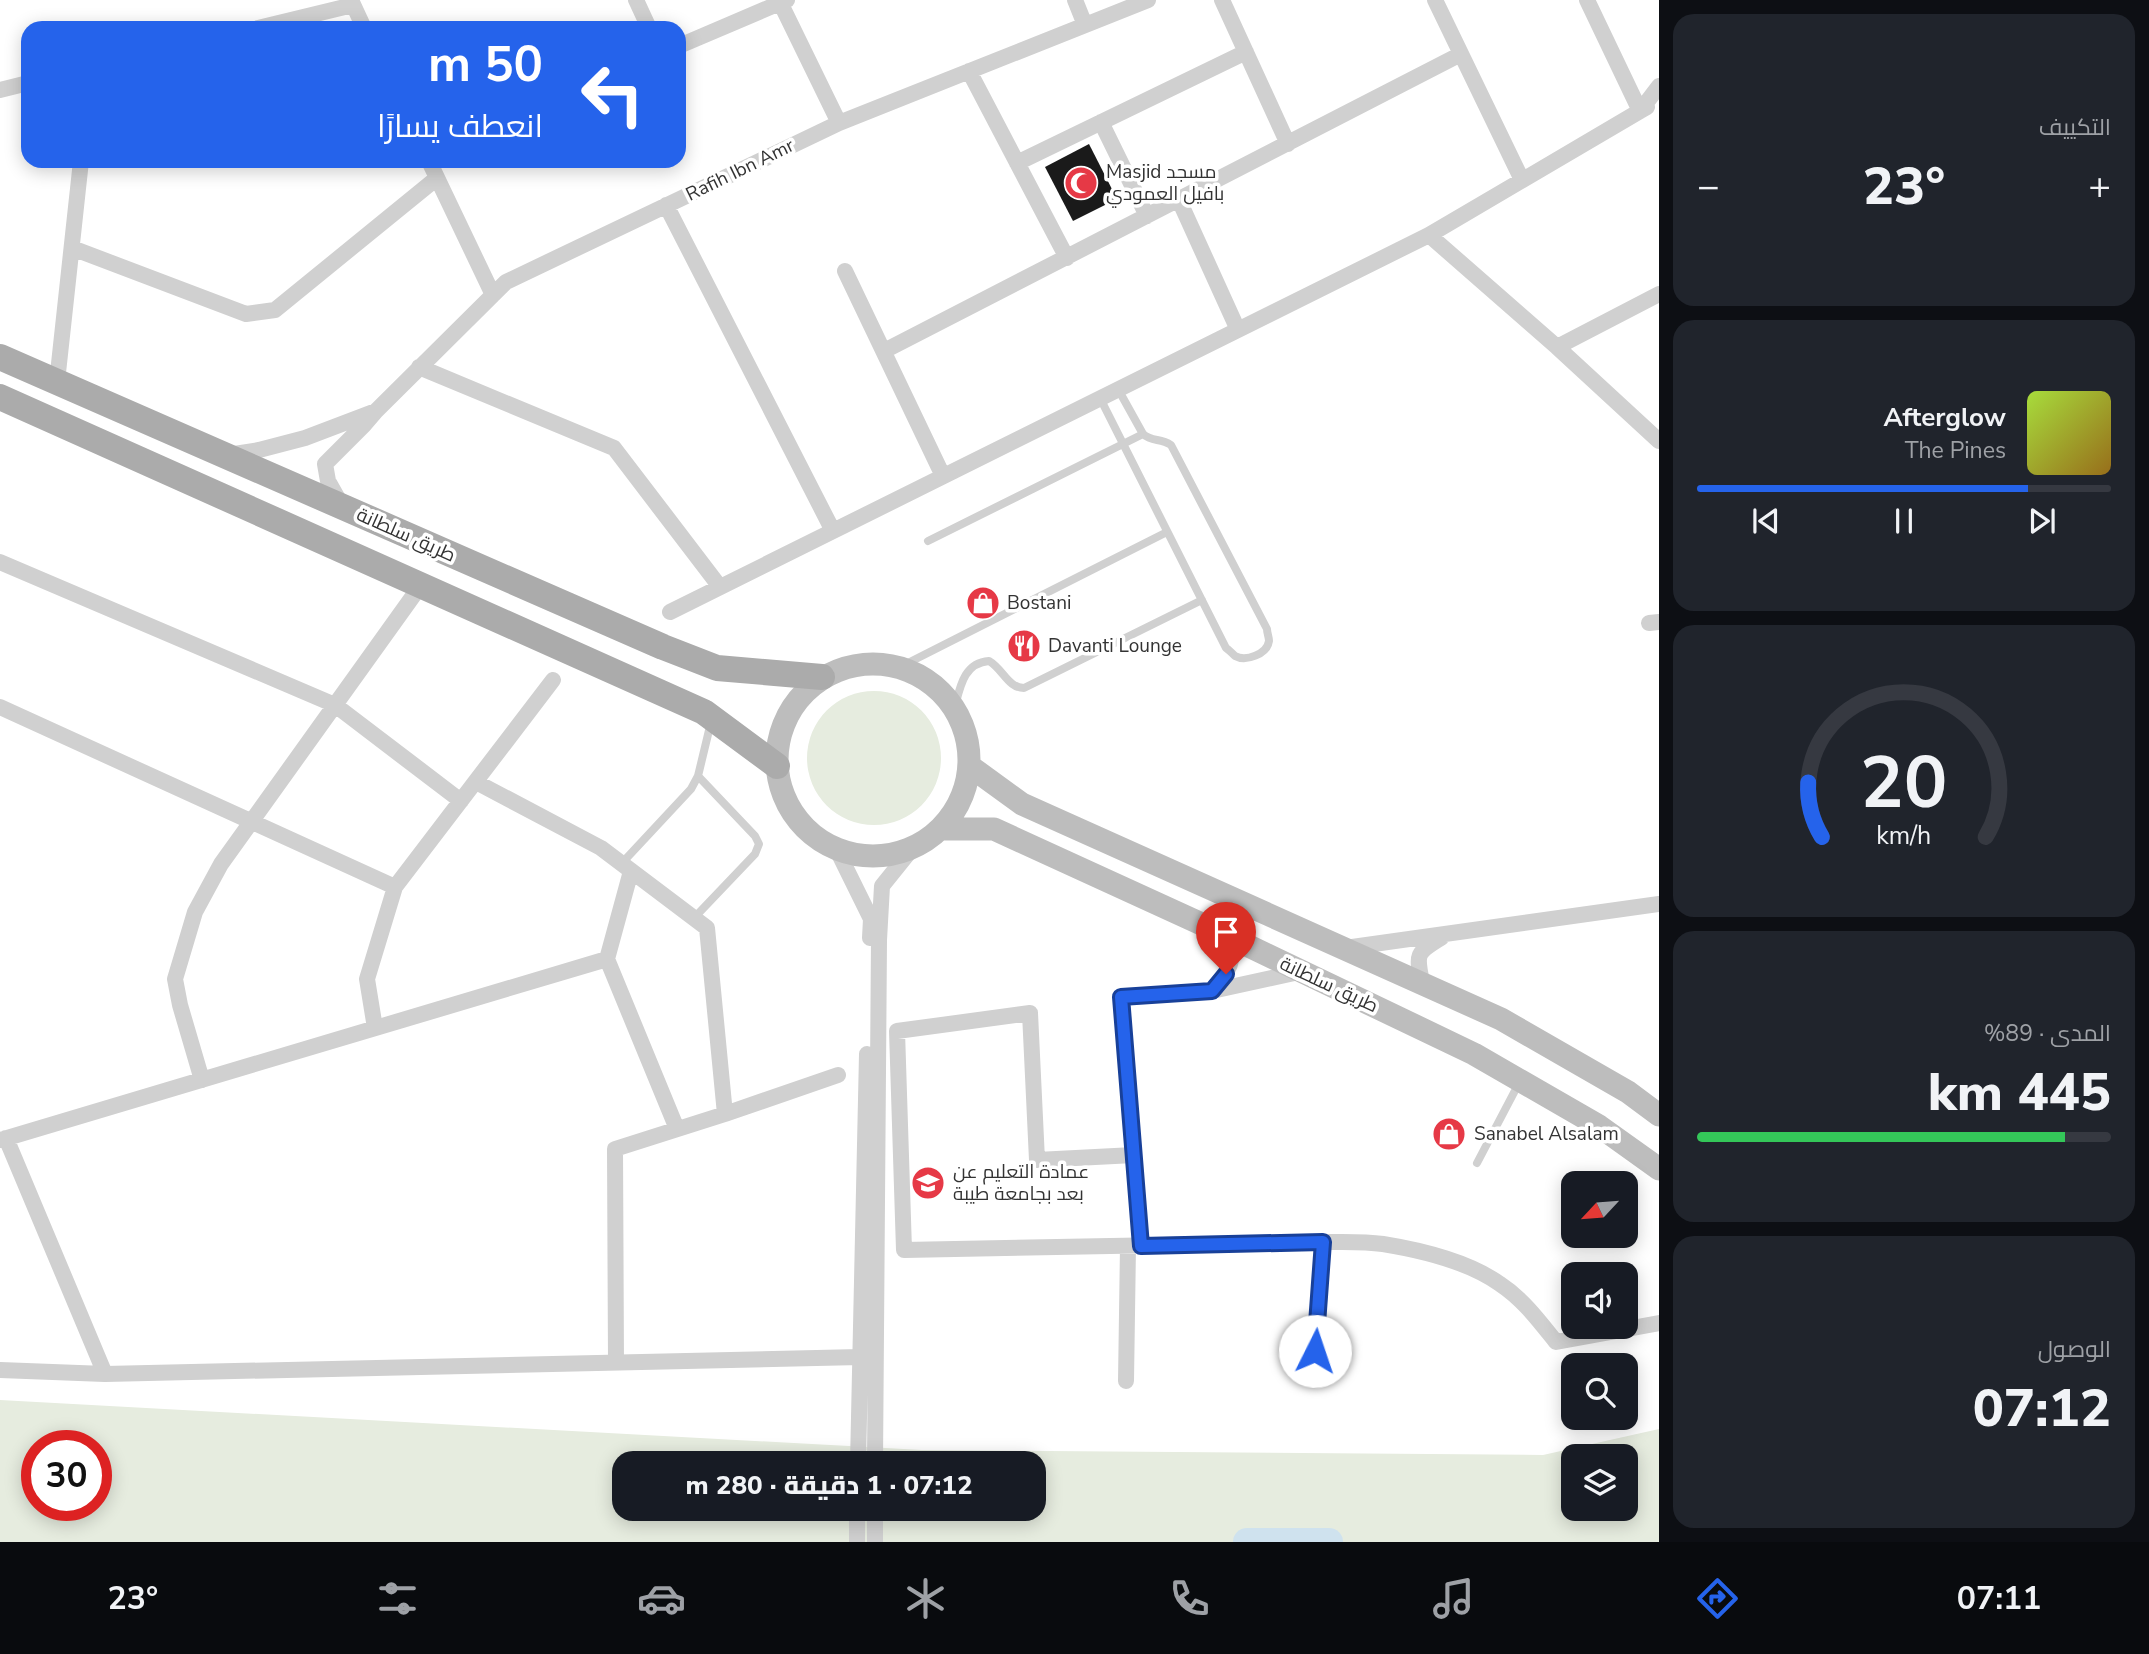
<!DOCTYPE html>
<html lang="ar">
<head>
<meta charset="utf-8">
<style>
	body { margin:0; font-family:"Nunito Sans",Cairo,sans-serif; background:#20242c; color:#f1f3f6; direction:rtl; height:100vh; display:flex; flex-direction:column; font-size:26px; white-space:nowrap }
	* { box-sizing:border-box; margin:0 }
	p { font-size:23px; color:#9ea1a6 }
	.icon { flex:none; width:38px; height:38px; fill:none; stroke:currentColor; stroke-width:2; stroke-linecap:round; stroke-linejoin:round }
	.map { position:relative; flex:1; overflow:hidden; direction:ltr }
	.panel { display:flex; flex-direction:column; gap:14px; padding:14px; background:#0d0f14; width:490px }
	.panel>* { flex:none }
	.top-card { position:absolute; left:21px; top:21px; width:665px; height:147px; border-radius:21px; box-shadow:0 4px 18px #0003; direction:rtl; background:#2563eb; color:#fff; overflow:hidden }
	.needle { width:46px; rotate:244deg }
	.tools { position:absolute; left:1561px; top:1171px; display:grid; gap:14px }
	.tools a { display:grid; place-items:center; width:77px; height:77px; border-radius:14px; background:#171b24; box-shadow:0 4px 18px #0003; font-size:35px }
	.speed { position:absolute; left:21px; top:1430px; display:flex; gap:14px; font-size:35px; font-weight:700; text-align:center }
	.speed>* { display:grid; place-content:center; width:91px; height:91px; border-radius:50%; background:#171b24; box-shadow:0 4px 18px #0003; line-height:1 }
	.speed .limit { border:10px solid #d22; background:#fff; color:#111 }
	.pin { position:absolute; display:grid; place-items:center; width:60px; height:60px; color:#fff; margin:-72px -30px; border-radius:50% 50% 50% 0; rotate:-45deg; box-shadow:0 0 7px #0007 }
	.pin .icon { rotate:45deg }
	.me { position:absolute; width:77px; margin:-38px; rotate:4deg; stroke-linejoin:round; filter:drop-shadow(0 0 5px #0008) }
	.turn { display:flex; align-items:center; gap:24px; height:147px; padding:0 28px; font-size:32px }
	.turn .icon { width:91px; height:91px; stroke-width:2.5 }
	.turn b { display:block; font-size:49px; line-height:60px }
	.big { font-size:52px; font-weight:800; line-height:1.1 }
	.panel .card { flex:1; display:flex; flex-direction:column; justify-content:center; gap:10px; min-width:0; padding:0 24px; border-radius:21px; background:#20242c }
	.panel .dial { align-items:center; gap:0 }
	.dial svg { height:182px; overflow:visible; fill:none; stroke:#363941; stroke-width:7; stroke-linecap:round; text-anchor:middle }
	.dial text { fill:#f1f3f6; stroke:none }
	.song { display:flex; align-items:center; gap:21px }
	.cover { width:84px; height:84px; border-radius:10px; background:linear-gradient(135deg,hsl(80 70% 55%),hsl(40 70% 35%)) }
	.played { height:7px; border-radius:4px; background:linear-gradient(90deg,#2563eb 80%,#363941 80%) }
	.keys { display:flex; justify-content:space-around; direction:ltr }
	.heat { display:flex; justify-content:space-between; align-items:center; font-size:38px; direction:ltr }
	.charge { height:10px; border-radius:5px; background:linear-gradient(90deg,#34c759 89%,#363941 0) }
	.trip { position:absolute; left:612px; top:1451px; width:434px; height:70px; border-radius:21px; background:#171b24; box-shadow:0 4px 18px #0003; font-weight:800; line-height:70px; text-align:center; direction:rtl }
	.menu { display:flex; height:112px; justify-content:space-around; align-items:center; background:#090b0e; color:#9ea1a6 }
	.menu .icon { width:49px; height:49px }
	.menu .current { color:#2563eb }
	.menu b { font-size:32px; color:#f1f3f6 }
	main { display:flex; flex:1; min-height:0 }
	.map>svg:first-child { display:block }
	.green { fill:#e6ecdf; fill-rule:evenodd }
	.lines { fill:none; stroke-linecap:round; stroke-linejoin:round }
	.river { stroke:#cfe2ee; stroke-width:28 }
	.building { fill:#1a1a1a }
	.service { stroke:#d0d0d0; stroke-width:8 }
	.minor { stroke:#d0d0d0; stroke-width:16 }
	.secondary { stroke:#bdbdbd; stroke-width:23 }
	.primary { stroke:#ababab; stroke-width:26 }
	.route-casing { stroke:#184099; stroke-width:18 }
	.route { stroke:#2563eb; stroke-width:12 }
	.labels { text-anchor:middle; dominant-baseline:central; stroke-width:7; stroke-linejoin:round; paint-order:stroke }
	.street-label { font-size:19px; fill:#333; stroke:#fff }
	.poi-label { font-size:19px; fill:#333; stroke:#fff; text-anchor:start }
</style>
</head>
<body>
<main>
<section class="panel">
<div class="card"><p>التكييف</p>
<div class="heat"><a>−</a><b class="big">23°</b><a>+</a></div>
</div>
<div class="card">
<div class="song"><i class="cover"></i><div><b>Afterglow</b><p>The Pines</p></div></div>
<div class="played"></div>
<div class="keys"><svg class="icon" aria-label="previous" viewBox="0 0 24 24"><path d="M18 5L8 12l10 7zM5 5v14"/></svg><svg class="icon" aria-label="pause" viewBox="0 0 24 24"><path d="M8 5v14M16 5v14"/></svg><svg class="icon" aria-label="next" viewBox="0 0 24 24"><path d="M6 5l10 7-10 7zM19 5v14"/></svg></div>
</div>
<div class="card dial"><svg viewBox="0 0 100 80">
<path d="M14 69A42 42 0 1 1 86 69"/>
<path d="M14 69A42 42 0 0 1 8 45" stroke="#2563eb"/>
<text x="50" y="56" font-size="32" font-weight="700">20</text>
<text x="50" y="72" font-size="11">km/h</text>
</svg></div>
<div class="card"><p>المدى · 89%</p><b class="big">445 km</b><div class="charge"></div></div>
<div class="card"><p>الوصول</p><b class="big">07:12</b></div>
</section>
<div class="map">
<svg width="1659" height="1542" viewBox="0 0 1659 1542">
	<rect width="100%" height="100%" fill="#fff"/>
	<path class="green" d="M807 758a67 67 0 1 1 134 0a67 67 0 1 1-134 0Z
		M 0,1400 L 922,1450 L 1543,1455 L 1659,1429 L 1659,1542 L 0,1542 ZM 37,1446 L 96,1446 L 96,1505 L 37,1505 ZM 1573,1456 L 1626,1456 L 1626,1508 L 1573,1508 ZM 625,1463 L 1034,1463 L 1034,1508 L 625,1508 Z"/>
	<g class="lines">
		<path class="river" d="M 1247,1542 L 1329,1542"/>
	</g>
	<path class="building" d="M 1089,144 L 1117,199 L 1073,221 L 1045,167 Z"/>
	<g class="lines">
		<path class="service" d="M 1100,398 L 1226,648 C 1229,650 1232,653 1235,656 C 1246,662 1267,654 1269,641 C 1269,637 1267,633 1267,629 L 1171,445 C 1160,438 1152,442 1143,434 L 1118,389
			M 928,541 L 1143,434
			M 900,667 L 1167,532
			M 954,710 C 960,688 963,663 989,661 C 1003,669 1008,688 1024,688 L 1202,600
			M 622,863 L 691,789 L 698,776 L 711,722
			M 694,918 L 755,854 L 759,844 L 755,836 L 698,776
			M 1477,1163 L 1519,1083"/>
		<path class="minor" d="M 351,0 L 364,28
			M 636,0 L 649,28
			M 779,0 L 839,123
			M 1075,0 L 1085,25
			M 1222,0 L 1288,144
			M 1435,0 L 1522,180
			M 1587,0 L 1640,111 L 1647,107
			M 258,28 L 353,5
			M 679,46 L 787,0
			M 969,71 L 1067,258
			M 0,90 L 28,83
			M 1101,122 L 1147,216
			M 429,161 L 493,295
			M 1017,163 L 1246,52
			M 1179,200 L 1238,330
			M 666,205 L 833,531
			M 1429,235 L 1557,347 L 1659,441
			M 72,248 L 246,314 L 275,310 L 437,178
			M 845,271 L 943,476
			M 1557,347 L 1659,294
			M 884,351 L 1461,54
			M 419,367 L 614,448 L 720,587
			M 57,382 L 81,161
			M 228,455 L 259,450 L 305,438 L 376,411
			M 341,504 L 328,481 L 325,464 L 364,425 L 376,411 L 506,282 L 839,123 L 1148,0
			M 0,562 L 335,705 L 461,801
			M 670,612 L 1429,235 L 1640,111 L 1659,86
			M 1649,623 L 1659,622
			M 0,707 L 395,887
			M 476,782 L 601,848 L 707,928 L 725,1114
			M 837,850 L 871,919 L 870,938
			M 631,871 L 607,959 L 677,1129
			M 1345,948 L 1659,904
			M 1422,982 C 1416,954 1416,953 1441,938
			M 1212,991 C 1228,971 1236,963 1230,937
			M 375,1028 L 367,979 L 395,887 L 553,680
			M 202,1080 L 180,1005 L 175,979 L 195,912 L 221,864 L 421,585
			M 6,1138 L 105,1374
			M 0,1140 L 607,959
			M 1134,1155 L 1037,1160 L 1030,1013 L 897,1031 L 904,1250 L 1323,1242 C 1342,1242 1363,1241 1383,1244 C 1420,1250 1469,1262 1500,1284 C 1523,1299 1540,1322 1556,1342 L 1659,1323
			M 1141,1246 L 1121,997 L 1212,991 L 1299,972
			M 616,1363 L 615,1149 L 725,1114 L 838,1075
			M 0,1370 L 105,1374 L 860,1357
			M 1314,1378 L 1323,1242
			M 1126,1381 L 1128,1246
			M 858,1463 L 867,1054
			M 875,1463 L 879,940 L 882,886 L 911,850
			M 857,1542 L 857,1508
			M 875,1542 L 875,1508"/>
		<path class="secondary" d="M777 760a96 96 0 1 1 192 0a96 96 0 1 1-192 0Z
			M 971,767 L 1022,804 L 1501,1019 L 1628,1092 L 1659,1115
			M 942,829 L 994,829 L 1230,937 L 1474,1054 L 1599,1126 L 1659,1169"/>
		<path class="primary" d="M 0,357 L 663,647 L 717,668 L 822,677
			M 0,397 L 704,712 L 777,766"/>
	</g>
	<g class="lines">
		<defs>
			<path id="route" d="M 1226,974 L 1212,991 L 1121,997 L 1141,1246 L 1323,1242 L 1315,1351"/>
		</defs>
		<use href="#route" class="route-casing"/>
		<use href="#route" class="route"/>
	</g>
	<defs>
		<symbol id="mosque-disc" viewBox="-11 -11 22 22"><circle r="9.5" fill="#e63946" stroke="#fff"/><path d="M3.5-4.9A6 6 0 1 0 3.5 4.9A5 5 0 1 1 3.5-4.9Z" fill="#fff"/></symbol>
		<symbol id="shop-disc" viewBox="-11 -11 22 22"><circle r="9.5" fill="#e63946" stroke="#fff"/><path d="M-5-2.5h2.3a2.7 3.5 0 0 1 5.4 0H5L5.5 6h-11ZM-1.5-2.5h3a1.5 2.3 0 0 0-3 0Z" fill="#fff"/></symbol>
		<symbol id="restaurant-disc" viewBox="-11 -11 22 22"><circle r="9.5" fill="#e63946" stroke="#fff"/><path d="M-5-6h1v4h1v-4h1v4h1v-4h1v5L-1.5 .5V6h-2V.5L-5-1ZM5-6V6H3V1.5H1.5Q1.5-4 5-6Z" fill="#fff"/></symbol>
		<symbol id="university-disc" viewBox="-11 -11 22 22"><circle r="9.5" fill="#e63946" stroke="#fff"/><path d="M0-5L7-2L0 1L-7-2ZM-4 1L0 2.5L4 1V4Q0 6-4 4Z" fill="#fff"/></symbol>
	</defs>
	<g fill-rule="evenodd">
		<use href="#mosque-disc" x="1062" y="164" width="38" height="38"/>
		<use href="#shop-disc" x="964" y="584" width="38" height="38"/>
		<use href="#restaurant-disc" x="1005" y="627" width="38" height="38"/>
		<use href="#shop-disc" x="1430" y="1115" width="38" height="38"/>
		<use href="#university-disc" x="909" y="1164" width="38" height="38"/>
	</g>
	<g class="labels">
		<g class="street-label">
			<text transform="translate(740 170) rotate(-26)">Rafih Ibn Amr</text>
			<text transform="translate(406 535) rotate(24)">طريق سلطانة</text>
			<text transform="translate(1329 985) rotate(25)">طريق سلطانة</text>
		</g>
		<g class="poi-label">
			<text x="1106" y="172">Masjid مسجد<tspan x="1106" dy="22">بافيل العمودي</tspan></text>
			<text x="1007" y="603">Bostani</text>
			<text x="1048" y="646">Davanti Lounge</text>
			<text x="1474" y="1134">Sanabel Alsalam</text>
			<text x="953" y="1172">عمادة التعليم عن<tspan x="953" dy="22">بعد بجامعة طيبة</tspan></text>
		</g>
	</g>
</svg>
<div class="tools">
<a><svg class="needle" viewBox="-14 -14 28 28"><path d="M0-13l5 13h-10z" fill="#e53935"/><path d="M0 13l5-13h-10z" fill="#9ea1a6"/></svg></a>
<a><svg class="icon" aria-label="sound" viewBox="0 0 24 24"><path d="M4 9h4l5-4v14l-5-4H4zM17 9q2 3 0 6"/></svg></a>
<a><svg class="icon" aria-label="search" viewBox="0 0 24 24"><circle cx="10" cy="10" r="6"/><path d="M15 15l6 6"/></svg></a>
<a><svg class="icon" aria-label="layers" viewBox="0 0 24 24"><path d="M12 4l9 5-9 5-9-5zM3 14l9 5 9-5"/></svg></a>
</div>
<div class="speed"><div class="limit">30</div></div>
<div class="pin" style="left:1226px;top:974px;background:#d93025"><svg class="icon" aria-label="arrive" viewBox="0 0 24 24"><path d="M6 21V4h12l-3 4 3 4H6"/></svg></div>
<svg class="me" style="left:1315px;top:1351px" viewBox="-20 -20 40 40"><circle r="19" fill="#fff"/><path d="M0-13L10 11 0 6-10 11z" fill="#2563eb"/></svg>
<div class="trip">07:12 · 1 دقيقة · 280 m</div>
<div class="top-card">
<div class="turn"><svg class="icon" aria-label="left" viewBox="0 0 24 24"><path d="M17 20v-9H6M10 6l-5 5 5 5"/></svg><div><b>50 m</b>انعطف يسارًا</div></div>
</div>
</div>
</main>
<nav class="menu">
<b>07:11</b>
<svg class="icon current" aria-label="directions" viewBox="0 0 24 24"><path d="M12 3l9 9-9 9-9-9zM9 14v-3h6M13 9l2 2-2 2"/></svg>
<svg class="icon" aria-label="music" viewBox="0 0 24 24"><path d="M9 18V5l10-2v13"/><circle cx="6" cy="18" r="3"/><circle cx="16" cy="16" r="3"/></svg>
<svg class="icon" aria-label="phone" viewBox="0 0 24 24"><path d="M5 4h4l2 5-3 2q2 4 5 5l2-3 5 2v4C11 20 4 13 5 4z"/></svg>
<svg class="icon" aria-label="climate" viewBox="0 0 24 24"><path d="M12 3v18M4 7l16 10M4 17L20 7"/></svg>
<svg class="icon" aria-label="car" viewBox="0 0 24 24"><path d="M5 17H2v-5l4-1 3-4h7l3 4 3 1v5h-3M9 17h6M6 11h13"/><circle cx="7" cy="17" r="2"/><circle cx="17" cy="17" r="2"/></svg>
<svg class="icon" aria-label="filters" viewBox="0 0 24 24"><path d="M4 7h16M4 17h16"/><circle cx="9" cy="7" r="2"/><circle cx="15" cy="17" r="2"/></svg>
<b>23°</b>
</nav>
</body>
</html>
